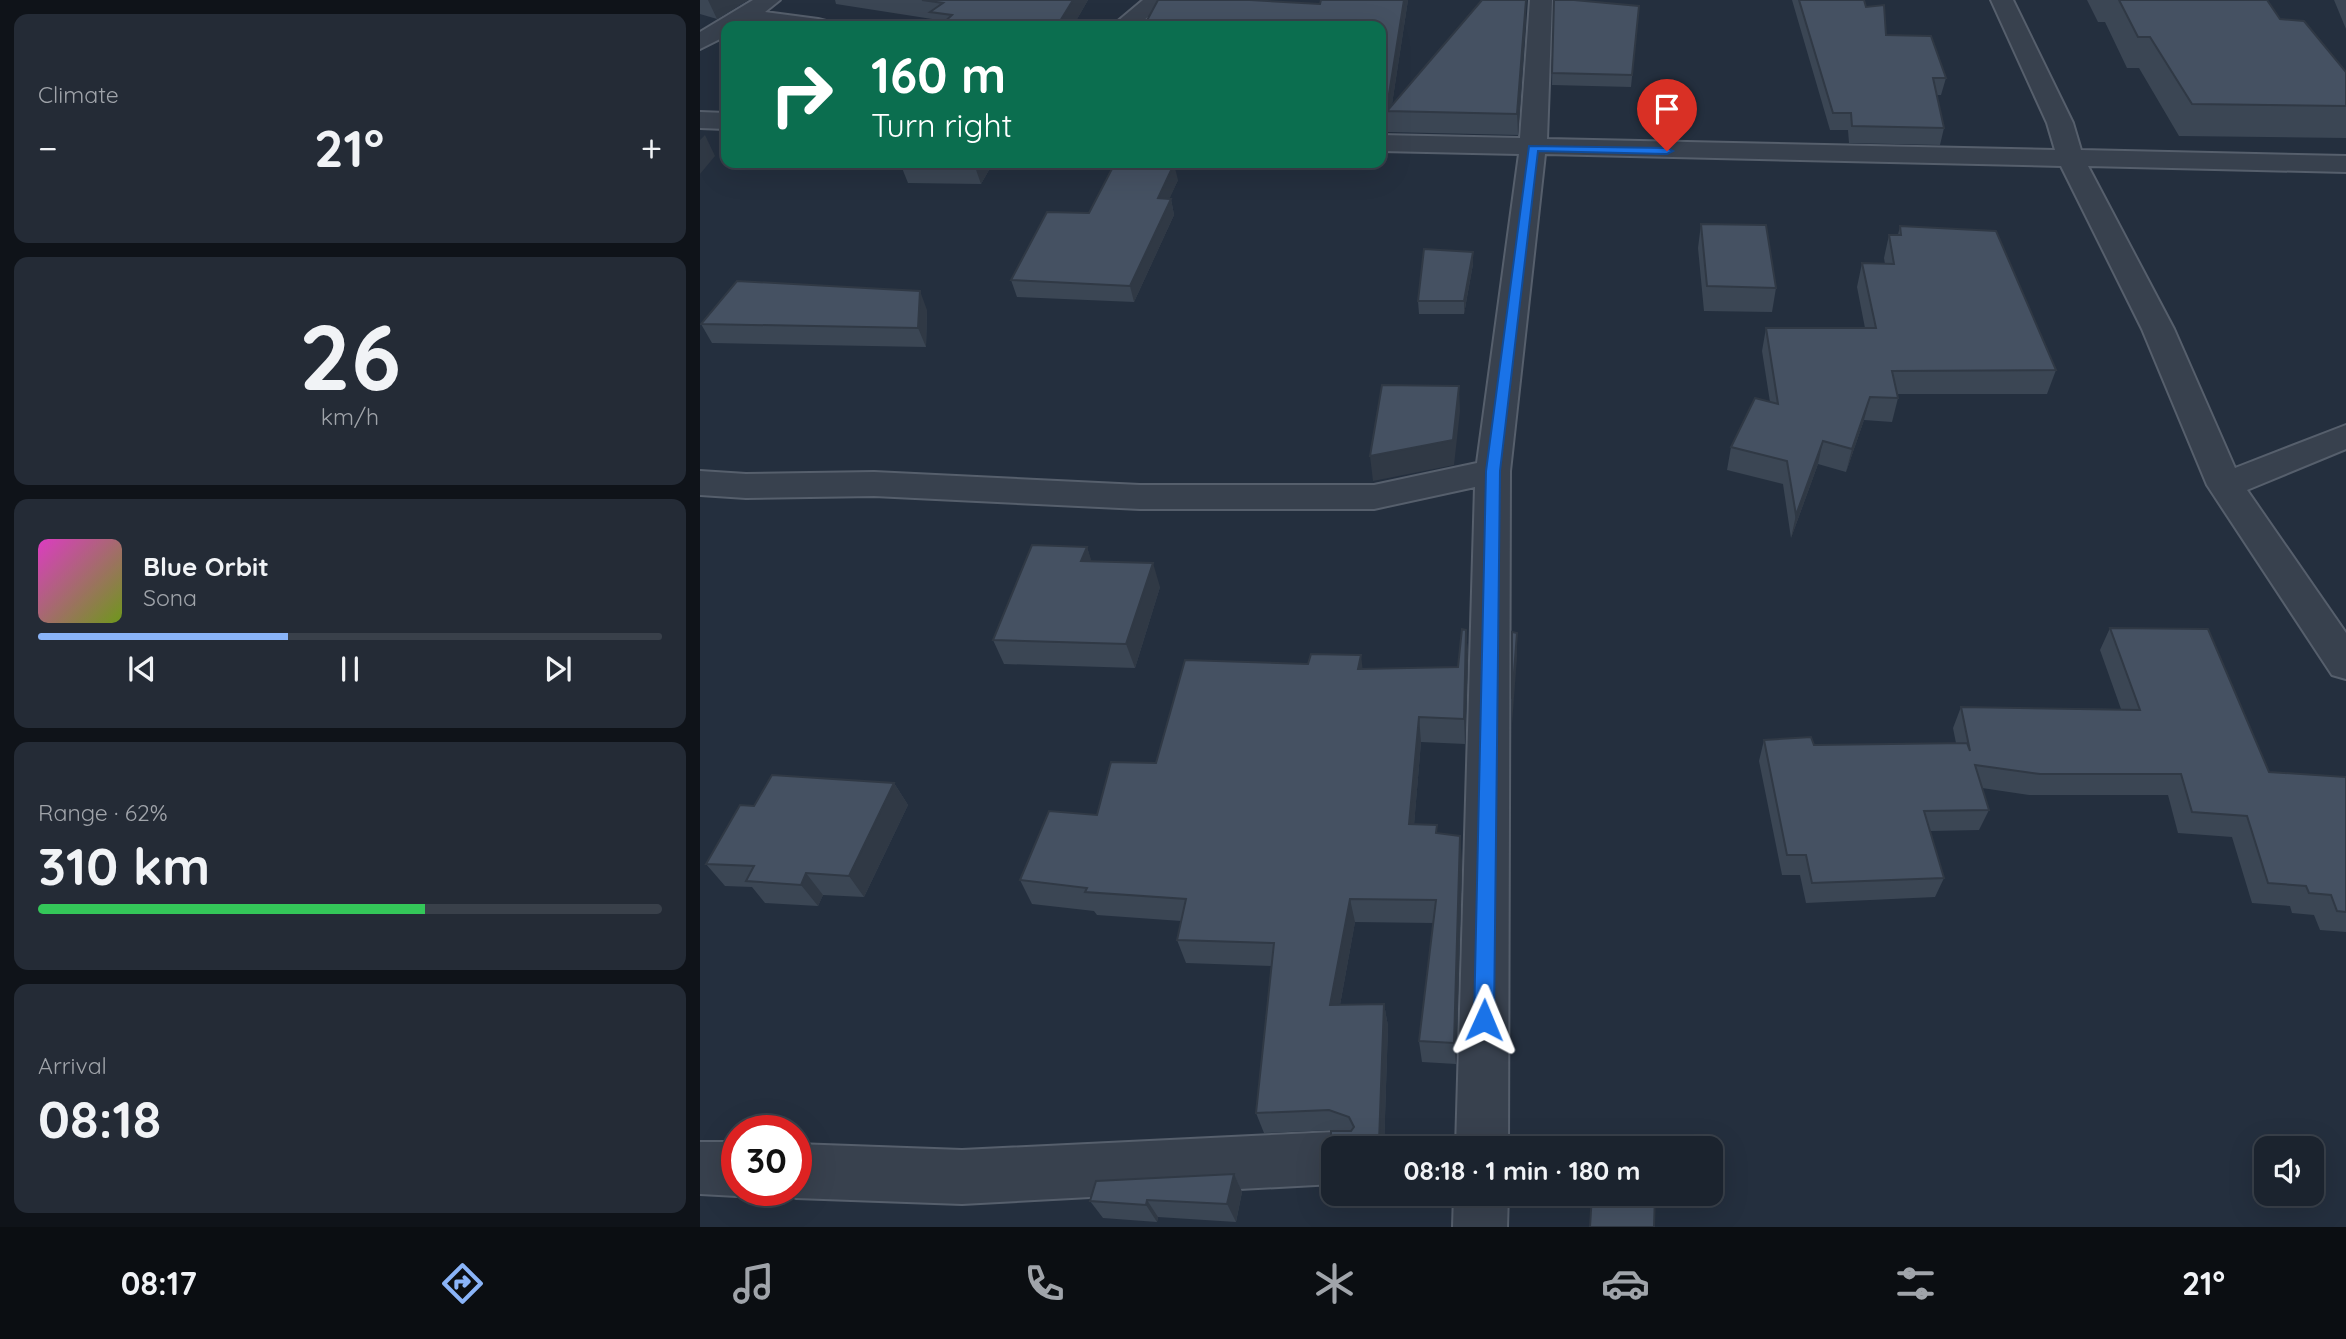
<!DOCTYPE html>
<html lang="en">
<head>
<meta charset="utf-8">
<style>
	body { margin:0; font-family:Quicksand,sans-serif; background:#242b36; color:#f1f3f6; height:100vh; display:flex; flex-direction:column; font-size:26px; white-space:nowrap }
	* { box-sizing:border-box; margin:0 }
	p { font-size:23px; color:#a0a4aa }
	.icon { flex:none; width:38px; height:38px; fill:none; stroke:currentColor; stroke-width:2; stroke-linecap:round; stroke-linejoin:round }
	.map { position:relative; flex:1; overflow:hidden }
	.details { display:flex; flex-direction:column; gap:14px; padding:14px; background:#0f1319; width:700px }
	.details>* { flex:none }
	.banner { position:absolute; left:21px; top:21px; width:665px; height:147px; border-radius:14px; box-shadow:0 7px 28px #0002,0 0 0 2px #39404a; background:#0b6e4f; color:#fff; overflow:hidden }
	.tools { position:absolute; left:1554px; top:1136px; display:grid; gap:14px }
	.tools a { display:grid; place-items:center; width:70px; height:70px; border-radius:14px; background:#1b232e; box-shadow:0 7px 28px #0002,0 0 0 2px #39404a; font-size:35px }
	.speed { position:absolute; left:21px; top:1115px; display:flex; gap:14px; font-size:35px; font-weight:700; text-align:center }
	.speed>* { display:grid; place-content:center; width:91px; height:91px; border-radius:50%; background:#1b232e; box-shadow:0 7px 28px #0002,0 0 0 2px #39404a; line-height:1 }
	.speed .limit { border:10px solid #d22; background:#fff; color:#111 }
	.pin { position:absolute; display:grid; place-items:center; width:60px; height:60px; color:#fff; margin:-72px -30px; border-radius:50% 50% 50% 0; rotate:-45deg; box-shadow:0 0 7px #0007 }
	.pin .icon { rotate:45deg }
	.me { position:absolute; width:77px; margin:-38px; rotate:1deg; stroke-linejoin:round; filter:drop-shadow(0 0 5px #0008) }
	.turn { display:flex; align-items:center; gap:24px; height:147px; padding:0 35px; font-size:32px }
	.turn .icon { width:91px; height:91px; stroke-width:2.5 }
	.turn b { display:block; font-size:49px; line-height:60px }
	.big { font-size:52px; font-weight:800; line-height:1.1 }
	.details .card { flex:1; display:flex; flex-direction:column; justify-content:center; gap:10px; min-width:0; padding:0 24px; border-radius:14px; background:#242b36 }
	.details .dial { align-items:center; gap:0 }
	.dial b { font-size:91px; line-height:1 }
	.song { display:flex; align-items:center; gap:21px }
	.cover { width:84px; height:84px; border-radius:10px; background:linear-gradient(135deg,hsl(310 70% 55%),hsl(80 70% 35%)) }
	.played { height:7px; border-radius:4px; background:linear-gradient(90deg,#8ab4f8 40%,#39404a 40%) }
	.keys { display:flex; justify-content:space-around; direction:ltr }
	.heat { display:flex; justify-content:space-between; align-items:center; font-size:38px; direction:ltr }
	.charge { height:10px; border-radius:5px; background:linear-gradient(90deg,#34c759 62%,#39404a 0) }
	.trip { position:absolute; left:621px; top:1136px; width:402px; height:70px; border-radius:14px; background:#1b232e; box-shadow:0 7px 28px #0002,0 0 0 2px #39404a; font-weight:800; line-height:70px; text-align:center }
	.tabs { display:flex; height:112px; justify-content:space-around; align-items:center; background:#0b0e12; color:#a0a4aa }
	.tabs .icon { width:49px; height:49px }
	.tabs .active { color:#8ab4f8 }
	.tabs b { font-size:32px; color:#f1f3f6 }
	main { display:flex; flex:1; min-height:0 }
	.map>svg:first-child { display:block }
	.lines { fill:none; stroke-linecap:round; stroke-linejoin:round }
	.street-casing { stroke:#565f6c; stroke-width:4 }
	.street { fill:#38414e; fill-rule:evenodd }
	.wall { fill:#3b4654 }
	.shaded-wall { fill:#303945 }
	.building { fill:#455162; stroke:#303945; stroke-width:2 }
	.route { fill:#1a73e8; stroke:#114b97; stroke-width:2 }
</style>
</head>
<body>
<main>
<section class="details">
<div class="card"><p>Climate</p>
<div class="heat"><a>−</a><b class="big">21°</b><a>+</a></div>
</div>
<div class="card dial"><b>26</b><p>km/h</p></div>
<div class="card">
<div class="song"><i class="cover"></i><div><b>Blue Orbit</b><p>Sona</p></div></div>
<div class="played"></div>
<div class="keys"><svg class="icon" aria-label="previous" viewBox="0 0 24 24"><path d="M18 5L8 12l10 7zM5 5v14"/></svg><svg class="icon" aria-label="pause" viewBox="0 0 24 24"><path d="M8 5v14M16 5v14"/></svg><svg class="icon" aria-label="next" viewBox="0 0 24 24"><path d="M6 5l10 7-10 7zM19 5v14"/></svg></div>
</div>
<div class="card"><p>Range · 62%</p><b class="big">310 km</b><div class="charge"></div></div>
<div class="card"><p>Arrival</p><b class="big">08:18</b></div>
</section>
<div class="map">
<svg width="1646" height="1227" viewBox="0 0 1646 1227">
	<rect width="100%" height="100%" fill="#242f3e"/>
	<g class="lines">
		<defs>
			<path id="street" d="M 53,0 L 80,0 L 65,12 L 118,19 L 126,21 L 130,26 L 68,26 L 47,23 L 42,26 L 26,26 L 26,36 L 0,49 L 0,32 Z
				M 443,0 L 468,0 L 437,26 L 412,26 Z
				M 830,0 L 852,0 L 847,139 L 1355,150 L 1347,123 L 1291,0 L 1313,0 L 1373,123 L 1381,150 L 1646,156 L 1646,172 L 1388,166 L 1474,329 L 1535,468 L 1646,425 L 1646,449 L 1547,490 L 1646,633 L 1646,679 L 1632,675 L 1507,485 L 1442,329 L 1361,166 L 845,154 L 810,471 L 808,1148 L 756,1148 L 775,487 L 674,509 L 440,509 L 174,496 L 46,498 L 0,495 L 0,471 L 46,474 L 174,472 L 440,485 L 674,485 L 777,463 L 819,154 L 681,151 L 681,135 L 820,138 Z
				M 0,112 L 26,113 L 26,129 L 0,128 Z
				M 634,1132 L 653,1139 L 656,1148 L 634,1148 L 634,1184 L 262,1204 L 96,1198 L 78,1190 L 96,1190 L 96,1144 L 262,1150 Z
				M 0,1142 L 37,1142 L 37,1190 L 50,1190 L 37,1196 L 0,1194 Z
				M 754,1194 L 808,1194 L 807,1227 L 753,1227 Z"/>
		</defs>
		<use href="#street" class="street-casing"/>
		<use href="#street" class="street"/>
	</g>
	<path class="wall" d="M 0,0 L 48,0 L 17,19 L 0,14 Z
		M 135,0 L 388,0 L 373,26 L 234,26 L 232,19 L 136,4 Z
		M 621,0 L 708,0 L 692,104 L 826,0 L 826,18 L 818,135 L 688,132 L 688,130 L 688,133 L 681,133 L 681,26 L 620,4 Z
		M 854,0 L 938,17 L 931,87 L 852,85 Z
		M 1092,0 L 1164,0 L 1166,7 L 1186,35 L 1246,78 L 1241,95 L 1237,95 L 1244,128 L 1240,145 L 1149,143 L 1148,130 L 1130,130 Z
		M 1387,0 L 1567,0 L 1580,19 L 1646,72 L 1646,138 L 1479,136 L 1439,68 L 1427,68 L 1405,22 L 1398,22 Z
		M 1634,0 L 1646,0 L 1646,29 Z
		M 200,163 L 293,163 L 281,184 L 208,183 Z
		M 478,180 L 469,199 L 471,199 L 474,215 L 434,302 L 317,297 L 311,280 L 389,213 Z
		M 1001,224 L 1076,288 L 1072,312 L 1004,311 L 998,248 Z
		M 1200,226 L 1356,370 L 1347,394 L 1198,394 L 1198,398 L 1192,422 L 1164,420 L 1146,472 L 1118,464 L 1091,538 L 1083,484 L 1027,470 L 1031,447 L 1070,402 L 1062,351 L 1066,328 L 1165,328 L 1157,287 L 1162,263 L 1185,264 L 1184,258 L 1189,235 L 1198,235 Z
		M 773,252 L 773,264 L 764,314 L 719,314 L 718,301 Z
		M 227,310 L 226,347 L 12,343 L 1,324 Z
		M 387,547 L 391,561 L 460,587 L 435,668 L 304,664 L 293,640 Z
		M 1410,628 L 1569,772 L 1646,777 L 1646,932 L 1620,930 L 1614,915 L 1592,913 L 1590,906 L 1552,903 L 1532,837 L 1478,833 L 1468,795 L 1329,795 L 1282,788 L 1289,810 L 1279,830 L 1230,831 L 1244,878 L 1235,897 L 1106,903 L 1100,875 L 1082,875 L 1059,761 L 1064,740 L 1114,745 L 1256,743 L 1253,728 L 1261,707 L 1421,709 L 1400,650 Z
		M 766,630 L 768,655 L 765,744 L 721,742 L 714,825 L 737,825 L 737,833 L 762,860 L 756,1064 L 722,1062 L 719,1041 L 733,923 L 655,922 L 640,1005 L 684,1004 L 688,1026 L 684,1148 L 634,1148 L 634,1152 L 631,1143 L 639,1131 L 635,1130 L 564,1133 L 556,1113 L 571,966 L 486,963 L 477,940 L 481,921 L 397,915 L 394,911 L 332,904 L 320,880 L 397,815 L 456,763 L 662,669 L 758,667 Z
		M 194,783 L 208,805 L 164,897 L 123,895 L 118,906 L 65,903 L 52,887 L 25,886 L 6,864 L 54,806 Z
		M 534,1174 L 542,1192 L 536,1222 L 458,1217 L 457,1222 L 403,1218 L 390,1201 Z"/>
	<path class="shaded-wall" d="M 8,0 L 48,0 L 17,19 Z
		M 373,0 L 388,0 L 373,26 L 357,26 Z
		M 704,0 L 708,0 L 691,111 L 687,111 L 688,133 L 686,113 Z
		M 826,0 L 826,18 L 818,135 L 817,114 Z
		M 5,135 L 15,156 L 0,174 L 0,140 Z
		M 275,163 L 293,163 L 281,184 L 274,164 Z
		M 474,164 L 478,180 L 462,215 L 458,198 Z
		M 471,199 L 474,215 L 434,302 L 430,286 Z
		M 773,252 L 773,264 L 764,314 L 764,301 Z
		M 220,291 L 227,310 L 226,347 L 218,328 Z
		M 759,386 L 760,411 L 754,465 L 673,481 L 670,456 Z
		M 1170,397 L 1164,420 L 1146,472 L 1152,449 Z
		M 1123,441 L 1118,464 L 1091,538 L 1096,515 Z
		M 387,547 L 395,572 L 381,561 Z
		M 453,563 L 460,587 L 435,668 L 426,644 Z
		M 766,630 L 768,655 L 765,744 L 764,719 Z
		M 817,633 L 817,657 L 812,724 L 812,699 Z
		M 661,655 L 664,681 L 658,669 Z
		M 719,717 L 721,742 L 712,849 L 709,824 Z
		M 194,783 L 208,805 L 164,897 L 149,876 Z
		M 760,836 L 762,860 L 756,1064 L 754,1043 Z
		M 106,873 L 123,895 L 118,906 L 101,885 Z
		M 650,899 L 655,922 L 636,1027 L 630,1005 Z
		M 684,1004 L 688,1026 L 684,1148 L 680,1148 L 679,1142 Z
		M 534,1174 L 542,1192 L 536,1222 L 527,1204 Z
		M 447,1200 L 458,1217 L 457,1222 L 446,1205 Z"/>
	<path class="building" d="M 222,0 L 373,0 L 357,26 L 240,26 L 252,15 L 230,12 L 243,3 Z
		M 458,0 L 550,0 L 620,4 L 621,0 L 704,0 L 686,113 L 681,113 L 681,26 L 444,26 Z
		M 782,0 L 826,0 L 817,114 L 687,111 Z
		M 854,0 L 874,0 L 939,6 L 932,75 L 852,73 Z
		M 1099,0 L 1164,0 L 1166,7 L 1184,5 L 1186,35 L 1231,36 L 1246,78 L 1233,78 L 1244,128 L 1152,126 L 1151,113 L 1133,113 Z
		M 1419,0 L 1567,0 L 1580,19 L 1604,21 L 1646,72 L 1646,106 L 1492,104 L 1450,37 L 1438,37 Z
		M 200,163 L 275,163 L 274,164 Z
		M 415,163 L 474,164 L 458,198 L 471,199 L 430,286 L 311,280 L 347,212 L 389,213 Z
		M 1001,224 L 1066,225 L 1076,288 L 1007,286 Z
		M 1200,226 L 1296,231 L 1356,370 L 1192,371 L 1198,398 L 1170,397 L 1152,449 L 1123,441 L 1096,515 L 1087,461 L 1031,447 L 1055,398 L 1078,404 L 1066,328 L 1176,328 L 1162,263 L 1194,264 L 1189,235 L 1201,235 Z
		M 724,249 L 773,252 L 764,301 L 718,301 Z
		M 37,281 L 220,291 L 218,328 L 1,324 Z
		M 682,385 L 759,386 L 753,440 L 670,456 Z
		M 332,545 L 387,547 L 381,561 L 453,563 L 426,644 L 293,640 Z
		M 1410,628 L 1508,629 L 1569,772 L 1646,777 L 1646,912 L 1637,911 L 1631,895 L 1609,893 L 1606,886 L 1568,883 L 1547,816 L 1492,812 L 1481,774 L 1340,774 L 1275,765 L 1289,810 L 1224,811 L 1244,878 L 1112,883 L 1106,855 L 1087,855 L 1064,740 L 1111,737 L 1114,745 L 1267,743 L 1270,751 L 1261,707 L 1440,710 Z
		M 762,629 L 766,630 L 764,719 L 719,717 L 709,824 L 737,825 L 736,833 L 760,836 L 754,1043 L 719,1041 L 736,900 L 650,899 L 630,1005 L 684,1004 L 679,1142 L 631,1143 L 631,1131 L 651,1131 L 654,1127 L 649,1117 L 629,1110 L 556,1113 L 574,943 L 477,940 L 486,899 L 385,892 L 387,888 L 320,880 L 349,811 L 397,815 L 411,762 L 456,763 L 485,660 L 608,664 L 611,654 L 661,655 L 658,669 L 758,667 Z
		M 812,632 L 817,633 L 812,699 Z
		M 72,775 L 194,783 L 149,876 L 106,873 L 101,885 L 46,881 L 54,866 L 6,864 L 40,805 L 54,806 Z
		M 534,1174 L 527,1204 L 447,1200 L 446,1205 L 390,1201 L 396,1181 Z
		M 892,1194 L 955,1194 L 954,1227 L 890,1227 Z"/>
	<path class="route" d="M 829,146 L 967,148 L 973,151 L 967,154 L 838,151 L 800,471 L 794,1020 L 791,1027 L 784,1030 L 777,1027 L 774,1020 L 786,471 Z"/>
</svg>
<div class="tools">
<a><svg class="icon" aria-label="sound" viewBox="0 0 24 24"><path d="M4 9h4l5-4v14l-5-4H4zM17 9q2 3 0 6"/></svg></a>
</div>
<div class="speed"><div class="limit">30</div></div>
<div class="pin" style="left:967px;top:151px;background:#d93025"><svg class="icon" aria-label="arrive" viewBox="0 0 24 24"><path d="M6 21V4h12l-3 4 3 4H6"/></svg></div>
<svg class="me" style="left:784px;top:1020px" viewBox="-20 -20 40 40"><path d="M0-17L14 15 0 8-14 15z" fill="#1a73e8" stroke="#fff" stroke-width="4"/></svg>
<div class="trip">08:18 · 1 min · 180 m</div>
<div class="banner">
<div class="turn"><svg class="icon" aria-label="right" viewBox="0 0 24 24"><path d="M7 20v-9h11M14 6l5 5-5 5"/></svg><div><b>160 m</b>Turn right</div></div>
</div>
</div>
</main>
<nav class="tabs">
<b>08:17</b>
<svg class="icon active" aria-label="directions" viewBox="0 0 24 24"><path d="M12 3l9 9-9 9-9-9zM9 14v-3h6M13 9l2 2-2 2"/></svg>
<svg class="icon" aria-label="music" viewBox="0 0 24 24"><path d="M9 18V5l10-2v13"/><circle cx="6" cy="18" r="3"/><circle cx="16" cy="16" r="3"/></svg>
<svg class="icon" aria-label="phone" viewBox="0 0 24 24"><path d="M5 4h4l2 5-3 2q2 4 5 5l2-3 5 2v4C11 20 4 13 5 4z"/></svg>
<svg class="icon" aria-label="climate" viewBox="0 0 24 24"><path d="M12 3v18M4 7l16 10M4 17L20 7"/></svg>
<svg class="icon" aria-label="car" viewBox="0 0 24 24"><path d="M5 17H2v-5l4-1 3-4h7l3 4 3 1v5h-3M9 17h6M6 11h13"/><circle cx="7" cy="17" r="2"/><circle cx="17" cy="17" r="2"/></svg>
<svg class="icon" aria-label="filters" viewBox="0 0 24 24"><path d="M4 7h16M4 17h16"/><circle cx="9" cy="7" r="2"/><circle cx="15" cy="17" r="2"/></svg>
<b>21°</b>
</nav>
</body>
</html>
